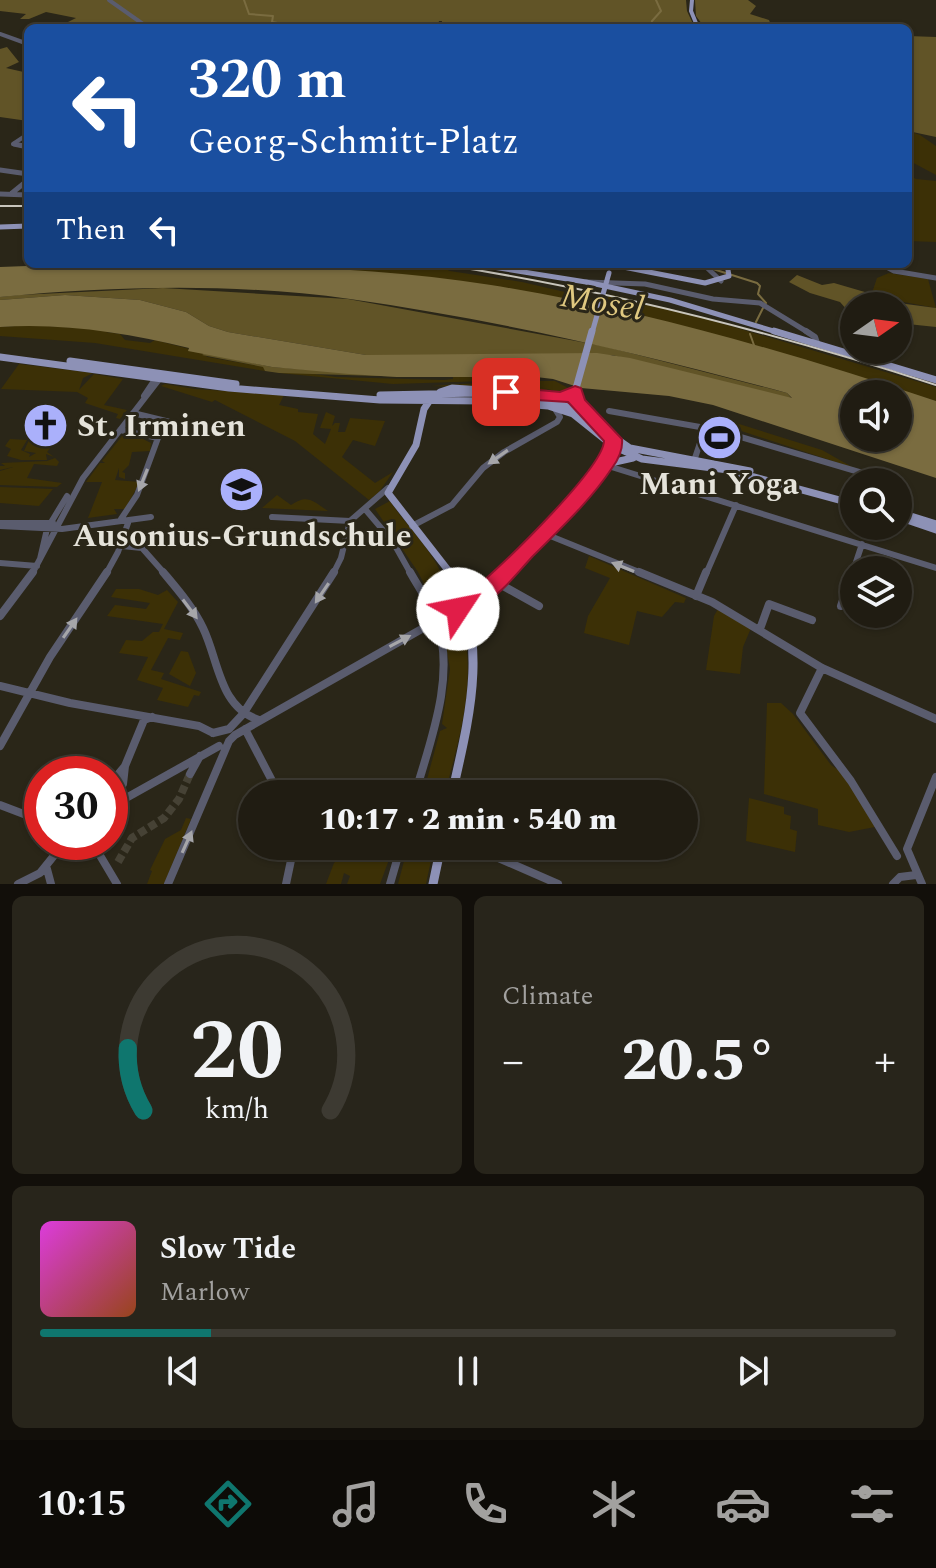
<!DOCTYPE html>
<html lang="en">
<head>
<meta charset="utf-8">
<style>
	body { margin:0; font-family:Spectral,serif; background:#28251b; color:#f1f3f6; height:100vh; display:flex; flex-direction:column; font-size:30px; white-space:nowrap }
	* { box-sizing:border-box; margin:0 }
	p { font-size:26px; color:#a2a19f }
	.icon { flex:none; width:44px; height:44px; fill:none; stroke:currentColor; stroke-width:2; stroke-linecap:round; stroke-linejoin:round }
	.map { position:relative; height:884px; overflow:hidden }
	.drawer { display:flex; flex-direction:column; gap:12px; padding:12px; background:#120f0a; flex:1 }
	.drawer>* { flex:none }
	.top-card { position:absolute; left:24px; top:24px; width:888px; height:244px; border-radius:12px; box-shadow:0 2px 6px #0004,0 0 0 2px #3d3a32; background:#1a4fa0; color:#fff; overflow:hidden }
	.needle { width:52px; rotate:76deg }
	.fabs { position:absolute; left:840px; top:292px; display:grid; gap:16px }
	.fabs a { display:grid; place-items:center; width:72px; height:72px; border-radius:50%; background:#201c12; box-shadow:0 2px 6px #0004,0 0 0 2px #3d3a32; font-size:40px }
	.speed { position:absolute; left:24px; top:756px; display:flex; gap:16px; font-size:40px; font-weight:700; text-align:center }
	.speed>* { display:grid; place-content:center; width:104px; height:104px; border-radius:50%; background:#201c12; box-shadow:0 2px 6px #0004,0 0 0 2px #3d3a32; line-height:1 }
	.speed .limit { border:12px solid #d22; background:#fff; color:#111 }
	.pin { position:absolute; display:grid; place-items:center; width:68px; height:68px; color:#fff; margin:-34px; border-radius:16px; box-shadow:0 4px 12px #0006 }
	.me { position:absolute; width:88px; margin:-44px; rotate:56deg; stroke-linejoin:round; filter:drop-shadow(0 0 6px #0008) }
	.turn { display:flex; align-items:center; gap:28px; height:168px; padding:0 32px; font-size:36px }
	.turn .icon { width:104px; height:104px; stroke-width:2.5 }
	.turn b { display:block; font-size:56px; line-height:68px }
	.then { display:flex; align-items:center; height:76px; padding:0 32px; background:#0003; gap:16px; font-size:30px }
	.big { font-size:60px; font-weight:800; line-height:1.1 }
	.drawer .widget { flex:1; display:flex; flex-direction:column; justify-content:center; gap:12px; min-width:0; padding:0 28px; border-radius:12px; background:#28251b }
	.drawer .dial { align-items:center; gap:0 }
	.dial svg { height:208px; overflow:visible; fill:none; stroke:#3d3a32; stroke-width:7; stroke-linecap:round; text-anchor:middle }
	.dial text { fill:#f1f3f6; stroke:none }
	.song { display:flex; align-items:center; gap:24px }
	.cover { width:96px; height:96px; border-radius:12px; background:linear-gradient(135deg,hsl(300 70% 55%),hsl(20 70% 35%)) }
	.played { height:8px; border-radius:4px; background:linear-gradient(90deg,#0f766e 20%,#3d3a32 20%) }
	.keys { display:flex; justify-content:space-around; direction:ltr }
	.heat { display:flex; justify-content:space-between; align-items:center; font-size:44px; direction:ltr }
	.drawer .tiles { flex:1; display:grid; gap:12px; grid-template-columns:1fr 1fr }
	.widget:last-child { grid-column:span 2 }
	.trip { position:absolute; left:238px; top:780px; width:460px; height:80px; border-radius:40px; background:#201c12; box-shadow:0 2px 6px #0004,0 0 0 2px #3d3a32; font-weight:800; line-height:80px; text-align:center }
	.tabs { display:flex; height:128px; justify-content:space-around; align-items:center; background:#0d0b07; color:#a2a19f }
	.tabs .icon { width:56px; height:56px }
	.tabs .current { color:#0f766e }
	.tabs b { font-size:36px; color:#f1f3f6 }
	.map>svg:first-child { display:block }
	.green { fill:#3c3006 }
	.forest { fill:#615427 }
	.water { fill:#7a6c40; fill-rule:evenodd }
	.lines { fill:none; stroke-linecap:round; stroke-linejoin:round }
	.stream { stroke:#7a6c40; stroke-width:2 }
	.minor-tunnel { stroke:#464235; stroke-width:8; stroke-dasharray:8 4; stroke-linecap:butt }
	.minor-far3 { stroke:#5a5c6e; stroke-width:4 }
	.minor-far2 { stroke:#5a5c6e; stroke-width:5 }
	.minor-far1 { stroke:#5a5c6e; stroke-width:6 }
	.minor { stroke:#5a5c6e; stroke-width:8 }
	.major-far3 { stroke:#8d91b6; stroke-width:4 }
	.major-far2 { stroke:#8d91b6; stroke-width:5 }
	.major-far1 { stroke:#8d91b6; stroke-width:7 }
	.major { stroke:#8d91b6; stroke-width:9 }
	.rail { stroke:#c8c5bc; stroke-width:2 }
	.major-bridge-far1 { stroke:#8d91b6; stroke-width:5 }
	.major-bridge { stroke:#8d91b6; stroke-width:7 }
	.oneway { fill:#a6a6a9 }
	.route { fill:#e11d48; stroke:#92132f; stroke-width:2 }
	.labels { text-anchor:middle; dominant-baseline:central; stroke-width:6; stroke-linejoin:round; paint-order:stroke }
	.poi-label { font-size:32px; font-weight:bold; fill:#e5e3da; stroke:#2a2618 }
	.water-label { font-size:34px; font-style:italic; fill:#dfc880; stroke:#2a2618 }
</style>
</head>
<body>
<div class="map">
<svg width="936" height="884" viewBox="0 0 936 884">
	<rect width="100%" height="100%" fill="#2a2618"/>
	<path class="green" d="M 908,131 L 920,135 L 936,146 L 936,175 L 908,160 Z
		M 908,174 L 916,179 L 936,181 L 936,242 L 908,241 Z
		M 243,264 L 389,264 L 434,269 L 433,264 L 450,271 L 522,282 L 595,299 L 593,305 C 477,280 361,270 243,264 Z
		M 889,273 L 928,279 L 936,308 L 871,296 L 877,278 Z
		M 612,295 L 687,313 L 936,387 L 936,401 L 754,346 L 605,308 L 608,297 Z
		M 33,325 L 109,330 L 106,332 L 120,334 L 125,340 L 150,343 L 155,340 L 205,353 L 202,354 L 208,357 L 264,367 L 265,371 L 95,343 L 0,336 L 0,327 Z
		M 19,364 L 93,373 L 83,378 L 79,390 L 94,374 L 123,379 L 104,405 L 127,410 L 120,419 L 116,418 L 118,414 L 85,403 L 88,398 L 77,392 L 1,389 Z
		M 300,372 L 336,377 L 444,380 L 453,379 L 453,376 L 536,377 L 540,381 L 555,381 L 570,389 L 567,394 L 539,387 L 565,395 L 562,396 L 518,389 L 431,386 L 479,383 L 533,386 L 486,381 L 393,384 L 279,373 Z
		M 165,384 L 195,389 L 284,395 L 279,405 L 298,409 L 298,412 L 318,414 L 313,434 L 325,444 L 331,429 L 320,428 L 326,412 L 335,416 L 332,426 L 335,423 L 340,423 L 338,432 L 345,432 L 350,418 L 385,421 L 375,446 L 353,440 L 342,457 L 375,483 L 393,472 L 379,492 L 369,500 L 295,441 L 215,400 L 212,402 L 161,386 Z
		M 720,418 L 822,450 L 854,468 L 717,423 Z
		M 122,436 L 137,436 L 151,443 L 150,451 L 132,452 L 129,465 L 122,472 L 125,473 L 125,479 L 119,477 L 119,468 L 115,480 L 140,482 L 125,509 L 114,509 L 117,514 L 88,518 L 102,482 L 86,482 L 100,463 L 105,463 L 102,461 Z
		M 10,439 L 27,440 L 21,450 L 30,454 L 29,457 L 36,453 L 24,451 L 29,440 L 55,443 L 47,452 L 54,457 L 46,454 L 47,460 L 21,460 L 7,456 L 11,449 L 5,446 Z
		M 55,458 L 59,462 L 57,466 L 34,464 L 27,478 L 62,483 L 57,487 L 0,485 L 0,471 L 13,467 L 0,470 L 0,466 L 5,466 L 1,463 L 47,461 Z
		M 0,487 L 53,489 L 39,506 L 0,503 Z
		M 277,495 L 291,505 C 307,494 312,500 328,511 L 262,508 Z
		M 390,501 C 410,533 454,568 447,609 L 444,611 L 437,610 L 418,572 L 375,509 Z
		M 589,556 L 686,598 L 684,603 L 675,602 L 662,617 L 637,611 L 629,645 L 584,633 L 588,616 L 610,578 L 585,568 Z
		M 116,589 L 139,589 L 158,595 L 167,590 L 178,602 L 164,629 L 183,633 L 180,640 L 168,638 L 151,670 L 164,673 L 161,679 L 201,692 L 199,696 L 194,695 L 188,707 L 157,700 L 163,688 L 137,680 L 148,657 L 119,653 L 126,640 L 142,641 L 153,632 L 159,632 L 163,624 L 107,616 L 115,605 L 146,609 L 150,603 L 111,597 Z
		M 718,609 L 751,628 L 743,647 L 740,674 L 706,670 L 714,616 Z
		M 462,621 C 477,683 460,734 445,794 L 423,794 L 440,731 L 447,728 L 442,724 L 450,669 L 443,628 Z
		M 181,651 L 188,652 L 196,673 L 190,686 L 169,674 Z
		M 767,703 L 781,703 L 793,714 L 831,765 L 844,774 L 875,827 L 849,832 L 818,825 L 818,809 L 764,794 Z
		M 749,798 L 784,807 L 784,814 L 791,816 L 790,829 L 797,831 L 795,852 L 746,841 Z
		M 186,818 L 191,819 L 164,884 L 147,884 L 152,871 L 150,870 L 165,839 L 181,830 Z
		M 379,846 L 394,846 L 380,884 L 347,884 L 350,876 L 344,873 L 341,884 L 326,884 L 334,863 L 340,857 L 371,862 Z
		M 408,846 L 434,846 L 426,884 L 398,884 Z"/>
	<path class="forest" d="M 0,0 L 686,0 L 687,11 L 695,28 L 599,25 L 441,28 L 442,21 L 439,21 L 437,28 L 56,28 L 76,18 L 46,12 L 29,19 L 20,19 L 26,14 L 0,11 Z
		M 695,0 L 748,0 L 756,6 L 750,14 L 769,20 L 771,25 L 779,28 L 705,28 L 696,16 Z
		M 908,36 L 936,37 L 936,137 L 908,131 Z
		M 7,47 L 19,62 L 6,68 L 28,73 L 28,121 L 0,117 L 0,49 Z
		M 797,275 L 822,285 L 834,283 L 906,304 L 936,308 L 936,327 L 898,323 L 898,306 L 854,306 L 854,318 L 840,302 L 810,293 L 789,282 Z
		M 163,288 L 348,299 L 603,346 L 787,393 L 792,399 L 612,355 L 366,355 L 228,332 L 209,326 L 186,312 L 140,300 L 65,295 L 0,300 L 0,297 L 19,295 Z
		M 205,353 L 272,367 L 412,377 L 279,373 L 265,371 L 263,367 L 202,355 Z"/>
	<path class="water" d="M 81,264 C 218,264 355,264 491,285 C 642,309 791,353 936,401 L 936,478 L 713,405 L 669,396 L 581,388 L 553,379 L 536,377 L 397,377 L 349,374 L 272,367 L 188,351 L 189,348 C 125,333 66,323 0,327 L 0,300 L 65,295 L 140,300 L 186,312 L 209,326 L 228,332 L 366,355 L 597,353 L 630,358 L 792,398 L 787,393 C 643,354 498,320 350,299 C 235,283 115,286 0,297 L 0,267 ZM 854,394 L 898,394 L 898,438 L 854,438 Z"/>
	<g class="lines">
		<path class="stream" d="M 244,0 L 249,14 L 273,16 L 272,22 L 283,24 L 284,28
			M 651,28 L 652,21 L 661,11 L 656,0
			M 708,264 L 713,269 L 757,283 L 760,286 L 758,294 L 766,303
			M 756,322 L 763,308
			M 750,334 L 755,348"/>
		<path class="minor-tunnel" d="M 118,862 L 132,838 L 164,818 L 179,799 L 190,774"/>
		<path class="minor-far3" d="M 109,0 L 143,24 L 142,28
			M 0,34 L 28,44
			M 24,146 L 13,144 L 28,134"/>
		<path class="minor-far2" d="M 14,144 L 28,147
			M 0,170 L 28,174
			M 12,193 L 28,180
			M 0,194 L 28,195
			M 703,264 L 721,281
			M 881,264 L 894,271 L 936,278
			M 586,282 L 645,284 L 713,299 L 760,303 L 809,333"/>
		<path class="minor-far1" d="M 806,331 L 815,337 L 817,343
			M 144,396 L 158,375
			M 609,411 L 717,430 L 893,482
			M 120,430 L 158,438 L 170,422 L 133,413
			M 694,461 L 705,428
			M 605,465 L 936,568
			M 365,509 L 393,542 L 411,574
			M 272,517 L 350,521
			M 121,519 L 137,495 L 158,438
			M 0,523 L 53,523
			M 0,526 L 62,529 L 151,517
			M 412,526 L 452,505 L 483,468 L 504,452 L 557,422 L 560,417 L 555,409
			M 543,533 L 644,574
			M 122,546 L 142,548 L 165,574
			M 40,559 L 47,529 L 67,496
			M 0,563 L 37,566
			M 32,574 L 83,478 L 161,377
			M 106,574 L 118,552 L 128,523
			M 333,574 L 341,558 L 350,521 L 388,488
			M 706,574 L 736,505
			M 852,574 L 862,544"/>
		<path class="minor" d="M 163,572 C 178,590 193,607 203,628 C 219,661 219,707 259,720
			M 410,572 C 419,588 431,605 437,622 C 456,676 430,742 415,794
			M 639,572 L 712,602 L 822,668 L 936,719
			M 496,582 L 539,606
			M 696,596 L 706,572
			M 841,606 L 852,572
			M 0,616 L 33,572
			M 445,619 L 459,617 L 467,622
			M 760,629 L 769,604 L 812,620
			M 822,668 L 800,713 L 851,781 L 897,856
			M 0,686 L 70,703 L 199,726 L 213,733
			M 245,729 L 279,794
			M 213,733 L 229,729 L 243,714 L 334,572
			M 0,746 L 50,657 L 107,572
			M 190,774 L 200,756
			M 110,784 L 125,766 L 144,720 L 152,717
			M 110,800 L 123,784 L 125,766
			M 0,805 L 42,821
			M 110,807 L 219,746
			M 92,842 L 117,884
			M 471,846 L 558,884
			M 47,869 L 51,884
			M 18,884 L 40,873 L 65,842
			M 168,884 L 229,741 L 235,735 L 464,605
			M 286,884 L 294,846
			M 390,884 L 401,846
			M 893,884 L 900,877 L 916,875
			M 922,884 L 907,849 L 936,777"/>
		<path class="major-far3" d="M 692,0 L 691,11 L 698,28"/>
		<path class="major-far2" d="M 0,227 L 28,226
			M 474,264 L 586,282 L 670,300 L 780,333
			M 608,264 L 705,283 L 729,276 L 727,264"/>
		<path class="major-far1" d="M 774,331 L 936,380
			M 0,357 L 229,388 L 380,400 L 485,401 L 548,406 L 573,414 L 613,446 L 642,459 L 728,470 L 854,504
			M 70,361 L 236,384
			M 440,392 L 452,388 L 482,390
			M 380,395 L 477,393 L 551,400 L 577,411 L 630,448 L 750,471
			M 554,397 L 567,398 L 575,392 L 575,399 L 585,413
			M 430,400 L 424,409 L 416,445 L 388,493 L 451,574
			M 606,464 L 633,458
			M 898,512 L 936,524
			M 898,517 L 936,530
			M 502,574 C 542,536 588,495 613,445"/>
		<path class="major" d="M 450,572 C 491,640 468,722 452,794
			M 464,605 L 504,572
			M 471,625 L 478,599
			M 433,884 L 441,846"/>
		<path class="rail" d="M 0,206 L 28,206
			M 439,264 C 609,290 773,332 936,385"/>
		<path class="major-bridge-far1" d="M 592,333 L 609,273"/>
		<path class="major-bridge" d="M 575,392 L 592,331"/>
	</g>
	<defs><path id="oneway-solid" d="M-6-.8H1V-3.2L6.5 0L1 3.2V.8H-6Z" transform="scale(2)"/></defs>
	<g class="oneway">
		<use href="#oneway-solid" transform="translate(498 457) rotate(145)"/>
		<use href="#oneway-solid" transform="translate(143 480) rotate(112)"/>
		<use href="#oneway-solid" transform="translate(623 567) rotate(-158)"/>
		<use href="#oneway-solid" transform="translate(322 593) rotate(124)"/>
		<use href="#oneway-solid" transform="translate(190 609) rotate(53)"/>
		<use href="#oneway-solid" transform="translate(70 628) rotate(-55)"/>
		<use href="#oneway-solid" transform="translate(400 641) rotate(-28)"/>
		<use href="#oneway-solid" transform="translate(187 842) rotate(-66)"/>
	</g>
	<path class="route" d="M 575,386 L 581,388 L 585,400 L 622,439 C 623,449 618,460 612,468 C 591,500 560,529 533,556 C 518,572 503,592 484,604 C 474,611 463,619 451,615 L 447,609 C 454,597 471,591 482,582 C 506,561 603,468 604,441 L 568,402 L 506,398 L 498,392 L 506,387 L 560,392 Z"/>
	<defs>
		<symbol id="church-disc" viewBox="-11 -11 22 22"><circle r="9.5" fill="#aab0fb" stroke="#2a2618"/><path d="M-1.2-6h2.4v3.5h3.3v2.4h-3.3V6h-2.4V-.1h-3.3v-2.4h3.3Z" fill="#111"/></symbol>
		<symbol id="stadium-disc" viewBox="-11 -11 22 22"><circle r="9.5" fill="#aab0fb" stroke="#2a2618"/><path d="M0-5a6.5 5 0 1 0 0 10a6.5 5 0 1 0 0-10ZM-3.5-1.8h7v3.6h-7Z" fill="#111"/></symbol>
		<symbol id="school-disc" viewBox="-11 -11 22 22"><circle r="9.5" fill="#aab0fb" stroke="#2a2618"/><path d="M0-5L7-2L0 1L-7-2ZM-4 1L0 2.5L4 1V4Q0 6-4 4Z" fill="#111"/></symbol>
	</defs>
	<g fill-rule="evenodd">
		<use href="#church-disc" x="20" y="400" width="51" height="51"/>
		<use href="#stadium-disc" x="694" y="412" width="51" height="51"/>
		<use href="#school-disc" x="216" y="464" width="51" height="51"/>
	</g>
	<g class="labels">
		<g class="poi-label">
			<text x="77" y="426" text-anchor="start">St. Irminen</text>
			<text x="719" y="484">Mani Yoga</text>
			<text x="242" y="536">Ausonius-Grundschule</text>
		</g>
		<g class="water-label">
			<text transform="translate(602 303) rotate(10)">Mosel</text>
		</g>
	</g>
</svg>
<div class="fabs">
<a><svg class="needle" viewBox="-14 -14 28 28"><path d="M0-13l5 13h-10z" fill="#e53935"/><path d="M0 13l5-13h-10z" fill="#a2a19f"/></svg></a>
<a><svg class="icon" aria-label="sound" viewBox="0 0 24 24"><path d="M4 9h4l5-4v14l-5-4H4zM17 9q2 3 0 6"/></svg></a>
<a><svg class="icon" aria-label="search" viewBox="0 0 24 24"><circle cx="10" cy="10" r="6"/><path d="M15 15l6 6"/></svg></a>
<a><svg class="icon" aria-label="layers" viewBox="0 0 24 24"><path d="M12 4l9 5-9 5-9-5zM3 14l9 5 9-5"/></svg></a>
</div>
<div class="speed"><div class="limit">30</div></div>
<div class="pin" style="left:506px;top:392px;background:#d93025"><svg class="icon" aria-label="arrive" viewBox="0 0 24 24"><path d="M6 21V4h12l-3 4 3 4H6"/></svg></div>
<svg class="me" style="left:458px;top:609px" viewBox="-20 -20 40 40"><circle r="19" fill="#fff"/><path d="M0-13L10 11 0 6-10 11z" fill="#e11d48"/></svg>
<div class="trip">10:17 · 2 min · 540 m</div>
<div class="top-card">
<div class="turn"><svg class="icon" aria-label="left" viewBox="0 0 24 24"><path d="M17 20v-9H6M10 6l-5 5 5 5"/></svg><div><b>320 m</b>Georg-Schmitt-Platz</div></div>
<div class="then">Then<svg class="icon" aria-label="left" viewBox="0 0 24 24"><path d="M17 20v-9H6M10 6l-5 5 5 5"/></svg></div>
</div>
</div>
<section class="drawer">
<div class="tiles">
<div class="widget dial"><svg viewBox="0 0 100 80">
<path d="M14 69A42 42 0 1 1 86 69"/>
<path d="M14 69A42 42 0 0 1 8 45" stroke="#0f766e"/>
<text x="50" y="56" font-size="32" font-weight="700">20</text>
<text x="50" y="72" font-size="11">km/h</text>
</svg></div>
<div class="widget"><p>Climate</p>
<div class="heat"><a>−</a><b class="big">20.5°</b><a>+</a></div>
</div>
<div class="widget">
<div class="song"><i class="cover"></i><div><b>Slow Tide</b><p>Marlow</p></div></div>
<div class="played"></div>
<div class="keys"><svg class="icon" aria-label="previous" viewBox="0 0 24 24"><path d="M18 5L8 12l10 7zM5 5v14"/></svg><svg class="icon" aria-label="pause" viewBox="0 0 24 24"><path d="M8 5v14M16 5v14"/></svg><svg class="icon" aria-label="next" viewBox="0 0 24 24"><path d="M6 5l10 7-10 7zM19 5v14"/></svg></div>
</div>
</div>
</section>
<nav class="tabs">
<b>10:15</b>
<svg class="icon current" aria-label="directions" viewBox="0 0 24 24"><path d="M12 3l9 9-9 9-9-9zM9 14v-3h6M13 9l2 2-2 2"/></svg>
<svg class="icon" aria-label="music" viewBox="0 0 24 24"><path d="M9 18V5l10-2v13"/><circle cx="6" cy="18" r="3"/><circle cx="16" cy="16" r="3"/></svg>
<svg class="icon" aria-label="phone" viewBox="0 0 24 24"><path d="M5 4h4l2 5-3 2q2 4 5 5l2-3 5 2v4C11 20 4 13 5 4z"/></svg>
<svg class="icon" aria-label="climate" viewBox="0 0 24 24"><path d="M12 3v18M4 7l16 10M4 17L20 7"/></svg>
<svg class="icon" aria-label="car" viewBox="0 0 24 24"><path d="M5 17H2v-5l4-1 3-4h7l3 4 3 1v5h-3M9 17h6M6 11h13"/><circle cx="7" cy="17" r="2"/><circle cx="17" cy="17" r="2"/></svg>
<svg class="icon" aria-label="filters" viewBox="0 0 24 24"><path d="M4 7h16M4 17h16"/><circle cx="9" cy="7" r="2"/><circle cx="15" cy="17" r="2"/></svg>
</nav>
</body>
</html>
